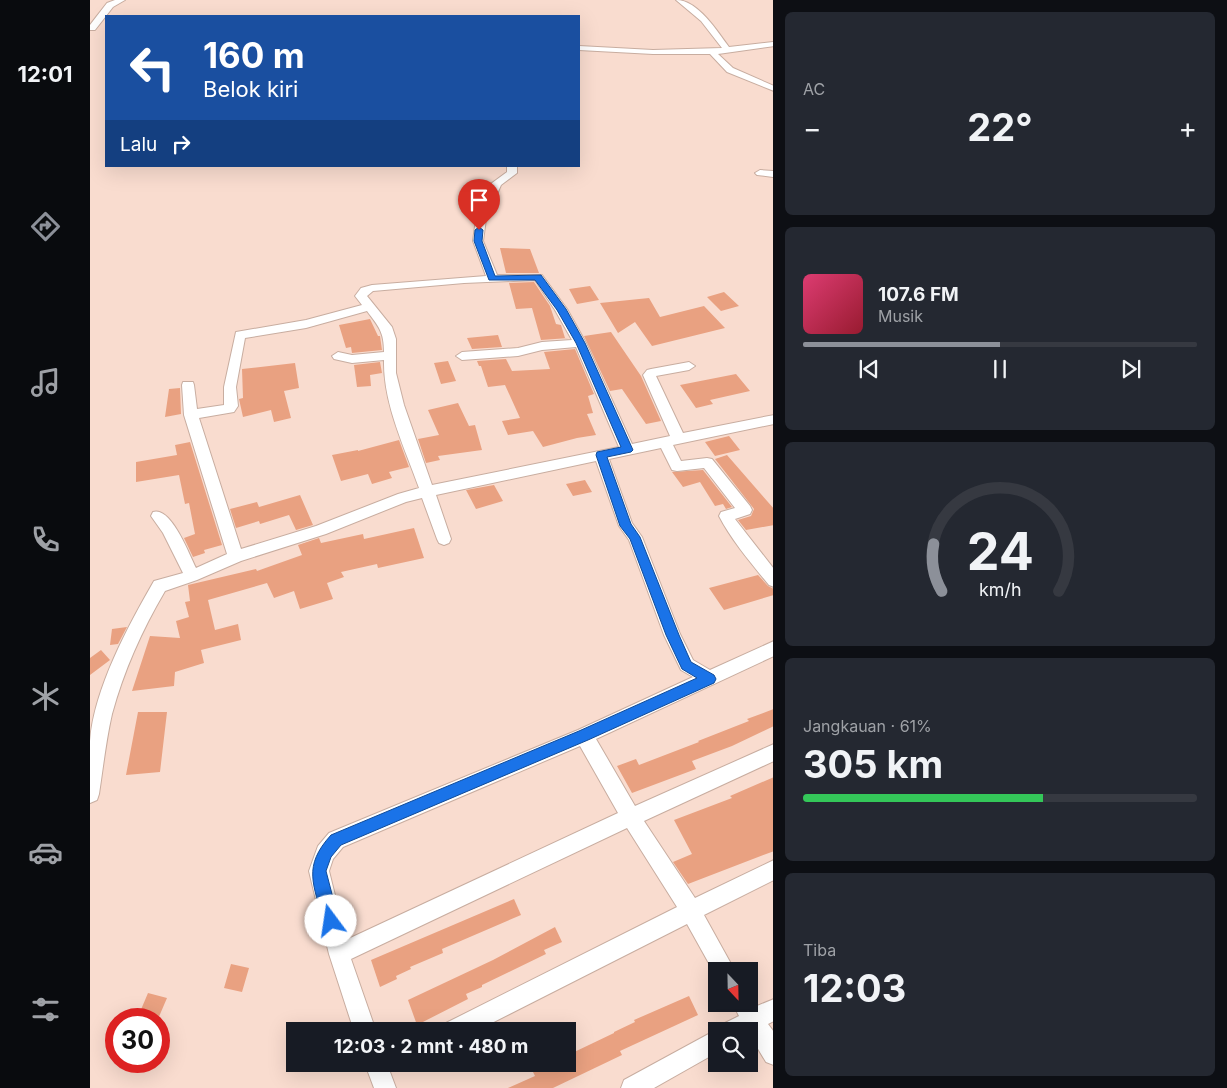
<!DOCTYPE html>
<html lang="id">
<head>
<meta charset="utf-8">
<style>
	body { margin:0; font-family:Inter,sans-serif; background:#242831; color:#f1f3f6; height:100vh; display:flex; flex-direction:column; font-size:19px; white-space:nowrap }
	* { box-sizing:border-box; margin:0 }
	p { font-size:16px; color:#9ea1a6 }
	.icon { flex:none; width:28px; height:28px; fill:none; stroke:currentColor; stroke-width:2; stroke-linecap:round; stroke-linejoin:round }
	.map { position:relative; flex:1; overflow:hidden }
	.details { display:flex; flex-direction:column; gap:12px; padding:12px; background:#0d0f14; width:454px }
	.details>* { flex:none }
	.banner { position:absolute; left:15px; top:15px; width:475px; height:152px; border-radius:0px; box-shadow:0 5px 20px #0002; background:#1a4fa0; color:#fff; overflow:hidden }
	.needle { width:32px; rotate:158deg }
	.buttons { position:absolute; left:618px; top:962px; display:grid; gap:10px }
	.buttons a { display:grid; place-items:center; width:50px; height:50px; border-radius:0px; background:#171b24; box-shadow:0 5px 20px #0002; font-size:25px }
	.speed { position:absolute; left:15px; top:1008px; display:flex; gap:10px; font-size:25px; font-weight:700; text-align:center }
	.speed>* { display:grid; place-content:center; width:65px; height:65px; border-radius:50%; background:#171b24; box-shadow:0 5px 20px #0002; line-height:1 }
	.speed .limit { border:8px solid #d22; background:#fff; color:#111 }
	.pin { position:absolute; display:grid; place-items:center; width:42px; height:42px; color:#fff; margin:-51px -21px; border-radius:50% 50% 50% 0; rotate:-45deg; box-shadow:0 0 5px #0007 }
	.pin .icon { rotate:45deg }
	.me { position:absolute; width:55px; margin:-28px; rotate:346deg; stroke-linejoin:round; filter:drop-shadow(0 0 4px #0008) }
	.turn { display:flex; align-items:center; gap:18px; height:105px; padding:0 15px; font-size:22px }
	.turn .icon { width:65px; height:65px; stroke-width:2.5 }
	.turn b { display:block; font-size:35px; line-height:42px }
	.then { display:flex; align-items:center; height:48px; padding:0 15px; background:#0003; gap:10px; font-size:19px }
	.big { font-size:38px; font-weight:700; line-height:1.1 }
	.details .tile { flex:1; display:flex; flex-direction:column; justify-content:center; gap:8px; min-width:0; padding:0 18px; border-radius:8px; background:#242831 }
	.details .dial { align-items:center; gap:0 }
	.dial svg { height:130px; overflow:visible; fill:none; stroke:#363941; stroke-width:7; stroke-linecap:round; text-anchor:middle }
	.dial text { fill:#f1f3f6; stroke:none }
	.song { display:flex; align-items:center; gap:15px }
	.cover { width:60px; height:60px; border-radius:8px; background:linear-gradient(135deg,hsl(340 70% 55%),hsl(350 70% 35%)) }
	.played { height:5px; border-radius:2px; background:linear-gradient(90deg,#8c9099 50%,#363941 50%) }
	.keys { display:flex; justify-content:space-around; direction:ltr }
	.heat { display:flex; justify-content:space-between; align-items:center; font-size:28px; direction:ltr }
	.charge { height:8px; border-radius:4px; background:linear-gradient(90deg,#34c759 61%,#363941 0) }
	.trip { position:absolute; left:196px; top:1022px; width:290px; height:50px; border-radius:0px; background:#171b24; box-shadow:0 5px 20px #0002; font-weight:700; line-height:50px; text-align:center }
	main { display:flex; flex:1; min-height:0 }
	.dock { display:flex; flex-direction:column; width:90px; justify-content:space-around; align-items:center; background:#090b0e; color:#9ea1a6 }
	.dock .icon { width:35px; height:35px }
	.dock .active { color:#8c9099 }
	.dock b { font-size:22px; color:#f1f3f6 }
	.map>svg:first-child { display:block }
	.building { fill:#e9a181 }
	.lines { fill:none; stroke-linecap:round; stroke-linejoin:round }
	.street-casing { stroke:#c8ada0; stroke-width:2 }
	.street { fill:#fff; fill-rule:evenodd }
	.route { fill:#1a73e8; stroke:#114b97 }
</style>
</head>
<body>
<main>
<nav class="dock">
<b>12:01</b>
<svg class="icon active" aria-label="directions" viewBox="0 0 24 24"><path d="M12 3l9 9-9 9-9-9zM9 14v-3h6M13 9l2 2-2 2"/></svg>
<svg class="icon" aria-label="music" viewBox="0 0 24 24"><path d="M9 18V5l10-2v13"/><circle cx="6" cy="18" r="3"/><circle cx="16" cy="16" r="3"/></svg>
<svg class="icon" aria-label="phone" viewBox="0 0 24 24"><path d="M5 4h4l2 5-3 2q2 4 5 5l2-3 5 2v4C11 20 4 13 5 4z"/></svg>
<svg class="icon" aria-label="climate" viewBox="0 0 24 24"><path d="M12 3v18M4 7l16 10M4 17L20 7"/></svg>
<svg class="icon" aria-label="car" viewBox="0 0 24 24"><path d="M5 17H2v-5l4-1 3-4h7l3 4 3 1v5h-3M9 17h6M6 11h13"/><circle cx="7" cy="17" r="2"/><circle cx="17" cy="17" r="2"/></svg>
<svg class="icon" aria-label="filters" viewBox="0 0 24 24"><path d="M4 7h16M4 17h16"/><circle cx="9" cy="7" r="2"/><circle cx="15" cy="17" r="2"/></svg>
</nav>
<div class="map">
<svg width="684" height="1088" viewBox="0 0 684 1088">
	<rect width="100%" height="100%" fill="#f9dccf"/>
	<path class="building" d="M 410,248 L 440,249 L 449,273 L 416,273 Z
		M 444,282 L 460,306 L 466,324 L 471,325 L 475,338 L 479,338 L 451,340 L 442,308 L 426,309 L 419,283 Z
		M 500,286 L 509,300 L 487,304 L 479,289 Z
		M 634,292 L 649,306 L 631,311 L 617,297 Z
		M 559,298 L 570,317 L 614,306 L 635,328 L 562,346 L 545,322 L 528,333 L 510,303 Z
		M 280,319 L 288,336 L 290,336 L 292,350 L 262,353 L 261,347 L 256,348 L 249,325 Z
		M 521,332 L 551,376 L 571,421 L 556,424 L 532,389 L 520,391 L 494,336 Z
		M 408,335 L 412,347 L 382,349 L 377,338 Z
		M 485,349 L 504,394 L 498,396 L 503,413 L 497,414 L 506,435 L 487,438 L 453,447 L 443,431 L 418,435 L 412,421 L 430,418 L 415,385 L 398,387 L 391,366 L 389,366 L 387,361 L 416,359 L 422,371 L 460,369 L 454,352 Z
		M 358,361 L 366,381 L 351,384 L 344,363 Z
		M 290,362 L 292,373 L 280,375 L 281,386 L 267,387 L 264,365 Z
		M 205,363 L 209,388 L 194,391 L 201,418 L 184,422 L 181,410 L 153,417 L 149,399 L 153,398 L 152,369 Z
		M 646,374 L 660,391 L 620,400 L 623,404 L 606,408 L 590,385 Z
		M 90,388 L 91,414 L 75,417 L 79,389 Z
		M 368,403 L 379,426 L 385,425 L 392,450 L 348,456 L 350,460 L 336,463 L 328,439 L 349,435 L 338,410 Z
		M 639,436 L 650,450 L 625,456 L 615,442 Z
		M 309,440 L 319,467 L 299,472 L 302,478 L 282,484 L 278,474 L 251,481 L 242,455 L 268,450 L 268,451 Z
		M 100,442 L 132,545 L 114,550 L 115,553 L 103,557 L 94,538 L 105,534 L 99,503 L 95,504 L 89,475 L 46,482 L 46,462 L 87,455 L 85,445 Z
		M 637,455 L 684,509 L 684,525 L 656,530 L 648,520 L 661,516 L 664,509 L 625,459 Z
		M 613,470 L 642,507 L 636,509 L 633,504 L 625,506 L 610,482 L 593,487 L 582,472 Z
		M 495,480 L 502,492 L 483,496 L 476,484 Z
		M 404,485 L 413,501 L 386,509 L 376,490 Z
		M 210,495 L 223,525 L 206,530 L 199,515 L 170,524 L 169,521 L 146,528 L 140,509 L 167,502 L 169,507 Z
		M 324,528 L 334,558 L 288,568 L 287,564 L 251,572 L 254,577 L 237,583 L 243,599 L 210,609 L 204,591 L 184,598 L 177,583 L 118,600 L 125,630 L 148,624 L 151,640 L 111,650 L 114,663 L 85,672 L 84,686 L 42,691 L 60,636 L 90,638 L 86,621 L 99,617 L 95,602 L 100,601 L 98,585 L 166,569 L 167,571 L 212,555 L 208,545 L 229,538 L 231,543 L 273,534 L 274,539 Z
		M 668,575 L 678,586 L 684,589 L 684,595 L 634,610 L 619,588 Z
		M 37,627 L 28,644 L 20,645 L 22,629 Z
		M 11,650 L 20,660 L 0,675 L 0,658 Z
		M 684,709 L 684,726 L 642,746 L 602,761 L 606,769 L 542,793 L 527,766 L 546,759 L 549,765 L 609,742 L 608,741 L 659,721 L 657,719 Z
		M 48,712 L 77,712 L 70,772 L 36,775 Z
		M 684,777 L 684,851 L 598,884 L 583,862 L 602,854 L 584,820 L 642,798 L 640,796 Z
		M 424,899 L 431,915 L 352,949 L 353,953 L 320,967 L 321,969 L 306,976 L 307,979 L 290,987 L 281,960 Z
		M 465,927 L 472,942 L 454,950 L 456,954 L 392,985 L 392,987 L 376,994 L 378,999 L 327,1025 L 318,1000 L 403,960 Z
		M 141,964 L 159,968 L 152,992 L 134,988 Z
		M 58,993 L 77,998 L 68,1019 L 47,1019 Z
		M 599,996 L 608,1015 L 530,1051 L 532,1055 L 463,1088 L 418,1088 L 445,1076 L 443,1072 L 462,1064 L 478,1064 L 478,1055 L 524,1033 L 524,1032 L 545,1022 L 544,1020 Z"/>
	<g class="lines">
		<defs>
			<path id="street" d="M 25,0 L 35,0 L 23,7 L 5,30 L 0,30 L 0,25 L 17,3 Z
				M 586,0 C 608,0 627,31 639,47 L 684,42 L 684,46 L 628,54 L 643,68 L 684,86 L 684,91 L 637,72 L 620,54 L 563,54 L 489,50 L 489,46 L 563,50 L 632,48 L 611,21 Z
				M 417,166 L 427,166 L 427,173 L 411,185 L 396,219 L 393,241 L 407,275 L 452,275 L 477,309 L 496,343 L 542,444 L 580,436 L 553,375 L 557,370 L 561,369 L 599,362 L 605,366 L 599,370 L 566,376 L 593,433 L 684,415 L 684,424 L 583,445 L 591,461 L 617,458 L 622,459 L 660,506 L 662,510 L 660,514 L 645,519 L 684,569 L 684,587 L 679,585 C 661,563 642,541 629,516 L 631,512 L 645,508 L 614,468 L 587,471 L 582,470 L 571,448 L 519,459 L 542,523 L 552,537 L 590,634 L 603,660 L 620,670 L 684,641 L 684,656 L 506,739 L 545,806 L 684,744 L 684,761 L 554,821 L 605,898 L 684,860 L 684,880 L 614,915 L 645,971 L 626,971 L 626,976 L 597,924 L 386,1031 L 353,1031 L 356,1023 L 587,907 L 537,828 L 261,959 L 286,1031 L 264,1031 L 239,954 L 219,871 L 228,846 L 239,833 L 488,730 L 603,677 L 591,670 L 574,635 L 539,540 L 529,526 L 506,461 L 346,495 L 361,539 L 359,543 L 354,545 L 349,543 L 347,539 L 332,498 L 316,502 L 236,534 L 151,561 L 107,580 L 75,591 C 52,630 34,670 22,714 C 16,740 13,768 9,794 L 7,800 L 0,803 C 0,783 0,762 0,741 C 4,689 38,626 64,581 L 93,573 L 73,533 L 61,516 L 63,512 C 81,506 99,554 106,568 L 137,554 L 94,415 L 92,385 L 93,382 L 103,382 L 104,385 L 107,409 L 134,405 L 134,387 L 146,332 L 216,320 L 272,305 L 265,296 L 271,288 L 282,285 L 396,276 L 383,241 L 386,219 L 402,183 L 417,172 ZM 445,280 L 465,310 L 482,340 L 452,342 L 428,348 L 372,352 L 366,356 L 372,360 L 428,356 L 452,350 L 486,347 L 529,447 L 342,485 L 314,405 L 306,373 L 306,339 L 302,327 L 277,296 L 283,291 L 374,283 ZM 277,311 C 289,327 294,332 294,352 L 262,355 L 248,352 L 242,356 L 244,359 L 262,363 L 294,360 C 293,404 315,448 329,488 L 308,494 L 226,526 L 151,549 L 109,418 L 144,412 L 148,406 L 146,387 L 155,338 L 216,328 ZM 490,746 L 528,813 L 256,940 L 239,871 L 243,859 L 253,847 Z
				M 670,170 L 684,171 L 684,177 L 667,175 L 665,173 Z
				M 659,995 L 667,1006 L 684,999 L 684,1021 L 678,1024 L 684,1032 L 684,1065 L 676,1062 L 659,1034 L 659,1031 L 632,1031 L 635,1023 L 649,1016 L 643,1004 L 659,1004 Z
				M 626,1030 L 629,1031 L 626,1031 L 626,1053 L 564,1088 L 531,1088 L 534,1080 Z
				M 275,1064 L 297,1064 L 306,1088 L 284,1088 Z"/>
		</defs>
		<use href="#street" class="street-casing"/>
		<use href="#street" class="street"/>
	</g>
	<path class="route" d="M 389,227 L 393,230 L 392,241 L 405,276 L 451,275 L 476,309 L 495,343 L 543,450 L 541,452 L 517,457 L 541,524 L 550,537 L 589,635 L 601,662 L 624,675 L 626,679 L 624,683 L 498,740 L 251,845 L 241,857 L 236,871 L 249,921 L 246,926 L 241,929 L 236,926 L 233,921 C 224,884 212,867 241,835 L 489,731 L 607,678 L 592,669 L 576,635 L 540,539 L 530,526 L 506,455 L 507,452 L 531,447 L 486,343 L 467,310 L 445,280 L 399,280 L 384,241 L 385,230 Z"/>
</svg>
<div class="buttons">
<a><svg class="needle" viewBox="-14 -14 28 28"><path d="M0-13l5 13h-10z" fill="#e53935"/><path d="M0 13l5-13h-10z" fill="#9ea1a6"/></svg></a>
<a><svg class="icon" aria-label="search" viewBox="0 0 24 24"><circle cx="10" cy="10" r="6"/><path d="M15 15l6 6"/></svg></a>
</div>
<div class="speed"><div class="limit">30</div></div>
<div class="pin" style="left:389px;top:230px;background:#d93025"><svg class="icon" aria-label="arrive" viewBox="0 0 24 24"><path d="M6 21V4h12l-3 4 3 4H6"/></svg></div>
<svg class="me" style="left:241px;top:921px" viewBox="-20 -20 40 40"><circle r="19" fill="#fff"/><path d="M0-13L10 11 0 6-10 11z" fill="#1a73e8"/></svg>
<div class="trip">12:03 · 2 mnt · 480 m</div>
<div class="banner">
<div class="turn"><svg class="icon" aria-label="left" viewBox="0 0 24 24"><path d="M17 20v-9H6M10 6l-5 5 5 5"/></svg><div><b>160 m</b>Belok kiri</div></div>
<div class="then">Lalu<svg class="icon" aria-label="right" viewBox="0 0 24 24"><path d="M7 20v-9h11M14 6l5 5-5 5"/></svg></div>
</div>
</div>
<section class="details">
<div class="tile"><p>AC</p>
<div class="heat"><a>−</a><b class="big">22°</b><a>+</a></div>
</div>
<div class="tile">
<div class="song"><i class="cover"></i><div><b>107.6 FM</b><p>Musik</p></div></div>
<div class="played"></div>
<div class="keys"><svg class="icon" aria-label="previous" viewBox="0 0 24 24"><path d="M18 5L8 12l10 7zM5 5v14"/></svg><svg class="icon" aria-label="pause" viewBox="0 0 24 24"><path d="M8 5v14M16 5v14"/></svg><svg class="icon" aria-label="next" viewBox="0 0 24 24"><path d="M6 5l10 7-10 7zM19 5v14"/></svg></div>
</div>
<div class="tile dial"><svg viewBox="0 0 100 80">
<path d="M14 69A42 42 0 1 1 86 69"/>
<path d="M14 69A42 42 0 0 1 9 40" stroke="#8c9099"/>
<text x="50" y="56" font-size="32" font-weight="700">24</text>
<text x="50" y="72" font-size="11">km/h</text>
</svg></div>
<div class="tile"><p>Jangkauan · 61%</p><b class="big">305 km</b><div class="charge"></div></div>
<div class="tile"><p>Tiba</p><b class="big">12:03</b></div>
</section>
</main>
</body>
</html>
